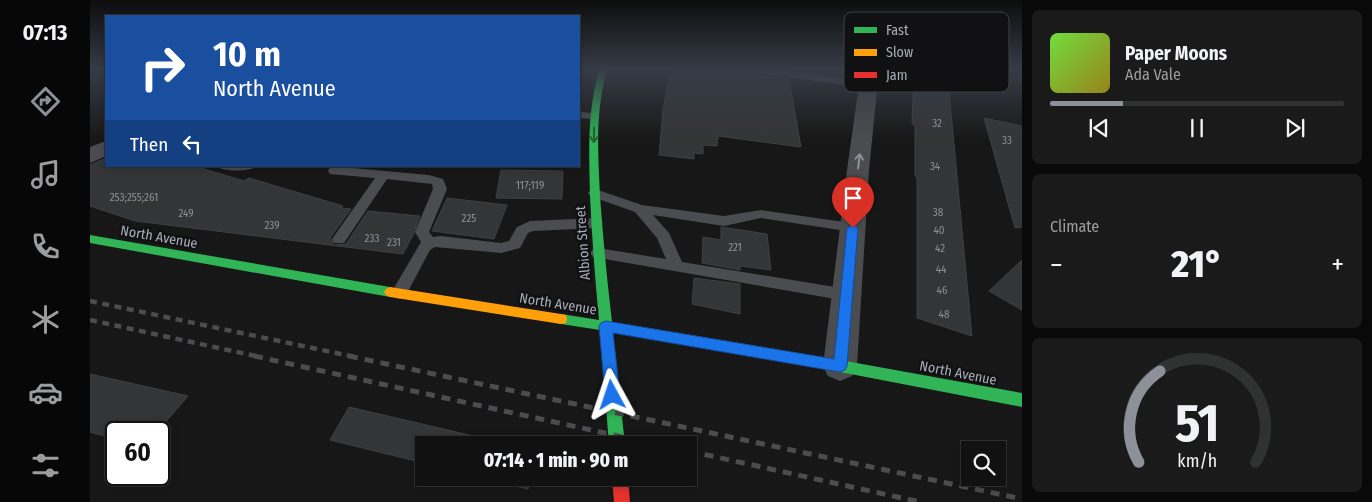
<!DOCTYPE html>
<html lang="en">
<head>
<meta charset="utf-8">
<style>
	body { margin:0; font-family:"Fira Sans Condensed",sans-serif; background:#1a1a1a; color:#f1f3f6; height:100vh; display:flex; flex-direction:column; font-size:19px; white-space:nowrap }
	* { box-sizing:border-box; margin:0 }
	p { font-size:16px; color:#9c9d9f }
	.icon { flex:none; width:28px; height:28px; fill:none; stroke:currentColor; stroke-width:2; stroke-linecap:round; stroke-linejoin:round }
	.map { position:relative; flex:1; overflow:hidden }
	.sheet { display:flex; flex-direction:column; gap:10px; padding:10px; background:#090909; width:350px }
	.sheet>* { flex:none }
	.hud { position:absolute; left:15px; top:15px; width:475px; height:152px; border-radius:0px; box-shadow:0 2px 8px #0003,0 0 0 1px #303131; background:#1a4fa0; color:#fff; overflow:hidden }
	.tools { position:absolute; left:871px; top:441px; display:grid; gap:10px }
	.tools a { display:grid; place-items:center; width:45px; height:45px; border-radius:0px; background:#111; box-shadow:0 2px 8px #0003,0 0 0 1px #303131; font-size:25px }
	.speed { position:absolute; left:15px; top:421px; display:flex; gap:10px; font-size:25px; font-weight:700; text-align:center }
	.speed>* { display:grid; place-content:center; width:65px; height:65px; border-radius:50%; background:#111; box-shadow:0 2px 8px #0003,0 0 0 1px #303131; line-height:1 }
	.speed .limit { border:2px solid #111; border-radius:8px; background:#fff; color:#111 }
	.pin { position:absolute; display:grid; place-items:center; width:42px; height:42px; color:#fff; margin:-51px -21px; border-radius:50% 50% 50% 0; rotate:-45deg; box-shadow:0 0 5px #0007 }
	.pin .icon { rotate:45deg }
	.me { position:absolute; width:55px; margin:-28px; rotate:355deg; stroke-linejoin:round; filter:drop-shadow(0 0 4px #0008) }
	.turn { display:flex; align-items:center; gap:18px; height:105px; padding:0 25px; font-size:22px }
	.turn .icon { width:65px; height:65px; stroke-width:2.5 }
	.turn b { display:block; font-size:35px; line-height:42px }
	.then { display:flex; align-items:center; height:48px; padding:0 25px; background:#0003; gap:10px; font-size:19px }
	.big { font-size:38px; font-weight:800; line-height:1.1 }
	.sheet .card { flex:1; display:flex; flex-direction:column; justify-content:center; gap:8px; min-width:0; padding:0 18px; border-radius:8px; background:#1a1a1a }
	.sheet .dial { align-items:center; gap:0 }
	.dial svg { height:130px; overflow:visible; fill:none; stroke:#303131; stroke-width:7; stroke-linecap:round; text-anchor:middle }
	.dial text { fill:#f1f3f6; stroke:none }
	.song { display:flex; align-items:center; gap:15px }
	.cover { width:60px; height:60px; border-radius:8px; background:linear-gradient(135deg,hsl(100 70% 55%),hsl(50 70% 35%)) }
	.played { height:5px; border-radius:2px; background:linear-gradient(90deg,#8c9099 25%,#303131 25%) }
	.keys { display:flex; justify-content:space-around; direction:ltr }
	.heat { display:flex; justify-content:space-between; align-items:center; font-size:28px; direction:ltr }
	.trip { position:absolute; left:325px; top:436px; width:282px; height:50px; border-radius:0px; background:#111; box-shadow:0 2px 8px #0003,0 0 0 1px #303131; font-weight:800; line-height:50px; text-align:center }
	main { display:flex; flex:1; min-height:0 }
	.tabs { display:flex; flex-direction:column; width:90px; justify-content:space-around; align-items:center; background:#070707; color:#9c9d9f }
	.tabs .icon { width:35px; height:35px }
	.tabs .current { color:#8c9099 }
	.tabs b { font-size:22px; color:#f1f3f6 }
	.map>svg:first-child { display:block }
	.building { fill:#343537; stroke:#3f4043 }
	.lines { fill:none; stroke-linecap:round; stroke-linejoin:round }
	.lane { fill:#4b4c50; fill-rule:evenodd }
	.street { fill:#4b4c50; fill-rule:evenodd }
	.fast { fill:#30b455; fill-rule:evenodd }
	.slow { fill:#ff9f0a; fill-rule:evenodd }
	.jam { fill:#e5322d; fill-rule:evenodd }
	.rail-far1 { stroke:#4b4c4f; stroke-width:4.5; stroke-dasharray:7 5.5; stroke-linecap:butt }
	.rail { stroke:#4b4c4f; stroke-width:5; stroke-dasharray:9 7; stroke-linecap:butt }
	.oneway { stroke:#206234 }
	.oneway2 { stroke:#8c9099 }
	.route { fill:#1a73e8; stroke:#114b97 }
	.labels { text-anchor:middle; dominant-baseline:central; stroke-width:5; stroke-linejoin:round; paint-order:stroke }
	.number-label { font-size:11px; fill:#8b8f98 }
	.street-label { font-size:14px; fill:#a8adb8; stroke:#111113 }
	.key { fill:#111113; stroke:#3e4045; stroke-width:1 }
	.key-label { font-size:14px; fill:#a8adb8 }
</style>
</head>
<body>
<main>
<nav class="tabs">
<b>07:13</b>
<svg class="icon current" aria-label="directions" viewBox="0 0 24 24"><path d="M12 3l9 9-9 9-9-9zM9 14v-3h6M13 9l2 2-2 2"/></svg>
<svg class="icon" aria-label="music" viewBox="0 0 24 24"><path d="M9 18V5l10-2v13"/><circle cx="6" cy="18" r="3"/><circle cx="16" cy="16" r="3"/></svg>
<svg class="icon" aria-label="phone" viewBox="0 0 24 24"><path d="M5 4h4l2 5-3 2q2 4 5 5l2-3 5 2v4C11 20 4 13 5 4z"/></svg>
<svg class="icon" aria-label="climate" viewBox="0 0 24 24"><path d="M12 3v18M4 7l16 10M4 17L20 7"/></svg>
<svg class="icon" aria-label="car" viewBox="0 0 24 24"><path d="M5 17H2v-5l4-1 3-4h7l3 4 3 1v5h-3M9 17h6M6 11h13"/><circle cx="7" cy="17" r="2"/><circle cx="17" cy="17" r="2"/></svg>
<svg class="icon" aria-label="filters" viewBox="0 0 24 24"><path d="M4 7h16M4 17h16"/><circle cx="9" cy="7" r="2"/><circle cx="15" cy="17" r="2"/></svg>
</nav>
<div class="map">
<svg width="932" height="502" viewBox="0 0 932 502">
	<rect width="100%" height="100%" fill="#171717"/>
	<path class="building" d="M 581,70 L 661,70 L 668,75 L 699,79 L 711,147 L 628,136 L 627,146 L 613,145 L 613,154 L 604,153 L 604,159 L 569,155 L 573,110 Z
		M 824,70 L 857,70 L 882,336 L 827,318 L 827,177 L 825,176 L 825,125 L 822,124 Z
		M 894,118 L 932,126 L 932,227 L 925,228 Z
		M 16,158 L 16,166 L 104,166 L 154,181 L 159,178 L 253,206 L 251,208 L 261,209 L 240,238 L 244,245 L 256,244 L 278,211 L 330,216 L 324,233 L 313,254 L 45,221 L 0,206 L 0,165 Z
		M 411,170 L 473,171 L 472,199 L 406,198 Z
		M 357,198 L 417,205 L 404,239 L 342,231 Z
		M 631,227 L 677,234 L 681,270 L 650,266 L 650,270 L 612,263 L 613,237 L 631,240 Z
		M 932,260 L 932,310 L 899,291 Z
		M 604,278 L 650,284 L 650,314 L 602,304 Z
		M 0,374 L 98,396 L 67,432 L 26,432 L 26,439 L 0,432 Z
		M 259,407 L 422,445 L 334,445 L 334,463 L 240,440 Z
		M 392,478 L 441,478 L 438,489 Z"/>
	<g class="lines">
		<path class="lane" d="M 663,70 L 688,70 L 779,82 L 784,85 L 779,88 L 668,73 Z
			M 489,112 L 504,113 L 509,116 L 504,119 L 489,118 Z
			M 126,166 L 167,166 C 160,172 133,172 126,166 Z
			M 241,166 L 339,175 L 353,179 L 357,189 L 339,232 L 343,237 L 351,236 L 411,243 L 419,241 L 427,227 L 440,221 L 506,218 L 511,220 L 513,223 L 511,226 L 506,228 L 443,231 L 438,233 L 430,248 L 411,253 L 345,247 L 340,250 L 315,297 L 309,299 L 303,297 L 301,293 L 331,242 L 325,232 L 343,189 L 342,184 L 297,179 L 254,243 L 244,243 L 242,239 L 285,178 L 240,174 L 238,171 Z
			M 505,189 L 552,205 L 634,216 L 671,210 L 768,224 L 770,227 L 768,230 L 763,232 L 671,218 L 634,226 L 563,215 L 579,233 L 592,262 L 757,289 L 763,291 L 765,295 L 763,299 L 757,301 L 503,257 L 500,253 L 503,249 L 508,248 L 576,259 L 567,238 L 545,212 L 500,196 L 498,193 L 500,190 Z"/>
		<path class="street" d="M 771,70 L 789,70 L 779,170 L 767,366 L 762,376 L 750,381 L 738,376 L 733,366 L 757,170 Z
			M 16,141 L 16,156 L 0,163 L 0,147 Z"/>
		<path class="fast" d="M 509,70 L 517,70 C 505,112 508,153 510,196 C 513,238 517,280 522,322 L 750,360 L 932,393 L 932,407 L 750,372 L 523,332 L 535,445 L 519,445 L 510,330 L 471,324 L 466,323 L 465,319 L 466,315 L 471,314 L 509,320 C 505,279 502,238 500,196 C 499,153 497,112 509,70 Z
			M 0,235 L 300,287 L 304,289 L 306,292 L 304,295 L 300,297 L 0,243 Z"/>
		<path class="slow" d="M 300,287 L 471,314 L 476,315 L 477,319 L 476,323 L 471,324 L 300,297 L 296,295 L 294,292 L 296,289 Z"/>
		<path class="jam" d="M 522,478 L 538,478 L 540,502 L 524,502 Z"/>
		<path class="rail-far1" d="M 0,301 L 265,357
			M 0,320 L 170,357"/>
		<path class="rail" d="M 164,356 L 569,445
			M 259,356 L 932,499
			M 599,451 L 830,502"/>
	</g>
	<defs><path id="oneway-shaft" d="M-6 0H5M1.5-3L5.5 0L1.5 3" fill="none" stroke-width="1.6" stroke-linecap="round" stroke-linejoin="round" transform="scale(1.25)"/></defs>
	<use class="oneway" href="#oneway-shaft" transform="translate(504 135) rotate(91)"/>
	<use class="oneway2" href="#oneway-shaft" transform="translate(769 161) rotate(-83)"/>
	<linearGradient id="sky" x2="0" y2="1"><stop stop-color="#0d0d0d"/><stop offset="0.5" stop-color="#363c47"/><stop offset="1" stop-color="#363c47" stop-opacity="0"/></linearGradient>
	<rect width="932" height="140" fill="url(#sky)"/>
	<path class="route" d="M 763,224 L 768,228 L 757,366 L 755,370 L 750,372 L 523,333 L 530,395 L 528,400 L 522,402 L 517,400 L 515,395 L 509,326 L 511,323 L 516,321 L 744,359 L 757,228 Z"/>
	<g class="labels">
		<g class="number-label">
			<text x="847" y="123">32</text>
			<text x="917" y="140">33</text>
			<text x="845" y="166">34</text>
			<text x="440" y="185">117;119</text>
			<text x="44" y="197">253;255;261</text>
			<text x="848" y="212">38</text>
			<text x="96" y="213">249</text>
			<text x="379" y="218">225</text>
			<text x="182" y="225">239</text>
			<text x="849" y="230">40</text>
			<text x="282" y="238">233</text>
			<text x="304" y="242">231</text>
			<text x="645" y="247">221</text>
			<text x="850" y="248">42</text>
			<text x="851" y="269">44</text>
			<text x="852" y="290">46</text>
			<text x="854" y="314">48</text>
		</g>
		<g class="street-label">
			<text transform="translate(69 237) rotate(10)">North Avenue</text>
			<text transform="translate(493 243) rotate(-94)">Albion Street</text>
			<text transform="translate(468 304) rotate(9)">North Avenue</text>
			<text transform="translate(868 373) rotate(11)">North Avenue</text>
		</g>
	</g>
	<rect x="754" y="12" width="165" height="80" rx="8" class="key"/>
	<rect x="764" y="27" width="23" height="6" fill="#30b455"/>
	<rect x="764" y="49" width="23" height="7" fill="#ff9f0a"/>
	<rect x="764" y="72" width="23" height="6" fill="#e5322d"/>
	<g class="key-label">
		<text x="796" y="35">Fast</text>
		<text x="796" y="57">Slow</text>
		<text x="796" y="80">Jam</text>
	</g>
</svg>
<div class="tools">
<a><svg class="icon" aria-label="search" viewBox="0 0 24 24"><circle cx="10" cy="10" r="6"/><path d="M15 15l6 6"/></svg></a>
</div>
<div class="speed"><div class="limit">60</div></div>
<div class="pin" style="left:763px;top:228px;background:#d93025"><svg class="icon" aria-label="arrive" viewBox="0 0 24 24"><path d="M6 21V4h12l-3 4 3 4H6"/></svg></div>
<svg class="me" style="left:522px;top:395px" viewBox="-20 -20 40 40"><path d="M0-17L14 15 0 8-14 15z" fill="#1a73e8" stroke="#fff" stroke-width="4"/></svg>
<div class="trip">07:14 · 1 min · 90 m</div>
<div class="hud">
<div class="turn"><svg class="icon" aria-label="right" viewBox="0 0 24 24"><path d="M7 20v-9h11M14 6l5 5-5 5"/></svg><div><b>10 m</b>North Avenue</div></div>
<div class="then">Then<svg class="icon" aria-label="left" viewBox="0 0 24 24"><path d="M17 20v-9H6M10 6l-5 5 5 5"/></svg></div>
</div>
</div>
<section class="sheet">
<div class="card">
<div class="song"><i class="cover"></i><div><b>Paper Moons</b><p>Ada Vale</p></div></div>
<div class="played"></div>
<div class="keys"><svg class="icon" aria-label="previous" viewBox="0 0 24 24"><path d="M18 5L8 12l10 7zM5 5v14"/></svg><svg class="icon" aria-label="pause" viewBox="0 0 24 24"><path d="M8 5v14M16 5v14"/></svg><svg class="icon" aria-label="next" viewBox="0 0 24 24"><path d="M6 5l10 7-10 7zM19 5v14"/></svg></div>
</div>
<div class="card"><p>Climate</p>
<div class="heat"><a>−</a><b class="big">21°</b><a>+</a></div>
</div>
<div class="card dial"><svg viewBox="0 0 100 80">
<path d="M14 69A42 42 0 1 1 86 69"/>
<path d="M14 69A42 42 0 0 1 27 13" stroke="#8c9099"/>
<text x="50" y="56" font-size="32" font-weight="700">51</text>
<text x="50" y="72" font-size="11">km/h</text>
</svg></div>
</section>
</main>
</body>
</html>
